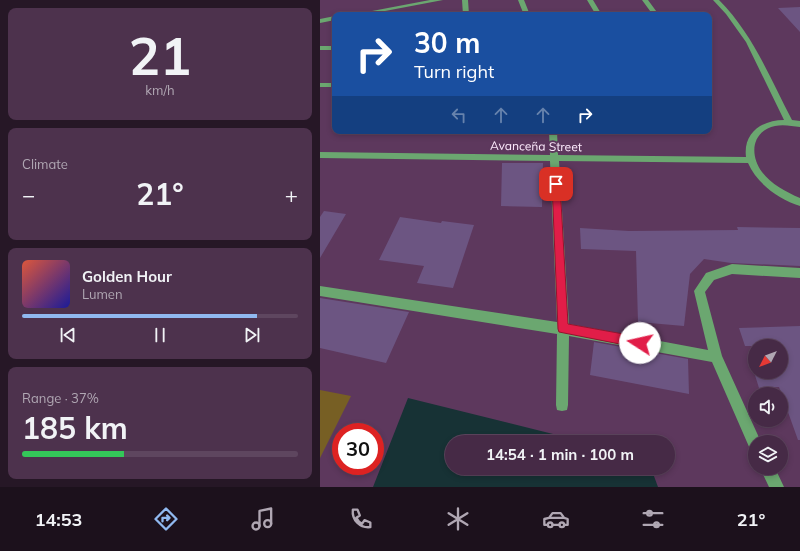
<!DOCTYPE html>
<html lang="en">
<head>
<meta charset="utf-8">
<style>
	body { margin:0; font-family:Mulish,sans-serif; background:#4d324d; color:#f1f3f6; height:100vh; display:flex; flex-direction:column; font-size:15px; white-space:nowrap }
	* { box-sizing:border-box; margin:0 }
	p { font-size:13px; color:#b0a7b3 }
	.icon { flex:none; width:22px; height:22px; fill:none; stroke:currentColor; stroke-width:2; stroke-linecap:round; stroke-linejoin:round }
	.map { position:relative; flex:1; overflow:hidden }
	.side { display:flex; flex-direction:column; gap:8px; padding:8px; background:#261726; width:320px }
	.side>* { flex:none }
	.hud { position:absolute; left:12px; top:12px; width:380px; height:122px; border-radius:8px; box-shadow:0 2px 6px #0003,0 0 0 1px #5e465f; background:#1a4fa0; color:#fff; overflow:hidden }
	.needle { width:26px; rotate:228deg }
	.controls { position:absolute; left:428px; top:339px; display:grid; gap:8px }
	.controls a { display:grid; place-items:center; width:40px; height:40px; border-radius:50%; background:#462a46; box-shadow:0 2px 6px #0003,0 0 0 1px #5e465f; font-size:20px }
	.speed { position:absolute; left:12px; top:423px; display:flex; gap:8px; font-size:20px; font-weight:700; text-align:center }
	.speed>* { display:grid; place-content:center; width:52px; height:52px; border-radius:50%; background:#462a46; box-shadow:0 2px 6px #0003,0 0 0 1px #5e465f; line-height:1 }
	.speed .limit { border:6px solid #d22; background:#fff; color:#111 }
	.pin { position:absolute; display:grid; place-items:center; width:34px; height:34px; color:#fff; margin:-17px; border-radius:8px; box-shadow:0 2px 6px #0006 }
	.me { position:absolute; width:44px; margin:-22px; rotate:280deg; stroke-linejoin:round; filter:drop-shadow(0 0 3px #0008) }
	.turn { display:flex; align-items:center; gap:14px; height:84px; padding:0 16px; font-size:18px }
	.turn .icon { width:52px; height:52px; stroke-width:2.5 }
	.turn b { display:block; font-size:28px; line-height:34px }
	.lanes { display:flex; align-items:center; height:38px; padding:0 16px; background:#0003; justify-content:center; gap:20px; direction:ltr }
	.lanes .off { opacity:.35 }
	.big { font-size:30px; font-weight:700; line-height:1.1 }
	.side .tile { flex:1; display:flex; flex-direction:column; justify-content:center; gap:6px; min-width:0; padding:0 14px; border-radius:8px; background:#4d324d }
	.side .dial { align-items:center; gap:0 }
	.dial b { font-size:52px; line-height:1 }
	.song { display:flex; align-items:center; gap:12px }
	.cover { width:48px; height:48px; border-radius:6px; background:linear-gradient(135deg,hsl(10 70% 55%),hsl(240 70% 35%)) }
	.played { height:4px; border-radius:2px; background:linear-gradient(90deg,#90b9f0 85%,#5e465f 85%) }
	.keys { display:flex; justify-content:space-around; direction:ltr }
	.heat { display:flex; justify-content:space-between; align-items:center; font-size:22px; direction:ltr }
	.charge { height:6px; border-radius:3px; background:linear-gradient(90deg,#34c759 37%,#5e465f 0) }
	.trip { position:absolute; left:125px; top:435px; width:230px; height:40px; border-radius:20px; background:#462a46; box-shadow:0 2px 6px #0003,0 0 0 1px #5e465f; font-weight:700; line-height:40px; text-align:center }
	.tab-bar { display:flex; height:64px; justify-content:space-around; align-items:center; background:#1c111c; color:#b0a7b3 }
	.tab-bar .icon { width:28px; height:28px }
	.tab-bar .on { color:#90b9f0 }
	.tab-bar b { font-size:18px; color:#f1f3f6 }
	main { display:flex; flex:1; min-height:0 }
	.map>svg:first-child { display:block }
	.green { fill:#775f24 }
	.water { fill:#173235 }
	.building { fill:#6c5582 }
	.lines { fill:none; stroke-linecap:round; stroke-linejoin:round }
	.minor { fill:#6ba770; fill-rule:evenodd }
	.route { fill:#e11d48; stroke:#92132f }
	.labels { text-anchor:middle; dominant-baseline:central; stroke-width:4; stroke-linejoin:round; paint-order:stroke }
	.street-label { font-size:12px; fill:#feecfe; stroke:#5d385d }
</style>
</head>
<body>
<main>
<section class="side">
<div class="tile dial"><b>21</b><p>km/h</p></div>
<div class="tile"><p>Climate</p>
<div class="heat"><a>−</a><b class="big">21°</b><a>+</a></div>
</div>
<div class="tile">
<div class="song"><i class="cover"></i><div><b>Golden Hour</b><p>Lumen</p></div></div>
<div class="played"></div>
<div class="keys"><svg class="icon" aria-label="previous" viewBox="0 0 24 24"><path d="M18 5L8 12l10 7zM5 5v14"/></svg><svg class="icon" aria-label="pause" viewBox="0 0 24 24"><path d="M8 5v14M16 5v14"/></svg><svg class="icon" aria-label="next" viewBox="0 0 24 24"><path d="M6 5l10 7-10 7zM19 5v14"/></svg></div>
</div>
<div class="tile"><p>Range · 37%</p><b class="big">185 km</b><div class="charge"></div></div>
</section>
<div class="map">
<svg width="480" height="487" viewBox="0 0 480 487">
	<rect width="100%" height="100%" fill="#5d385d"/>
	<path class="green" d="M 0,390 L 31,396 L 0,458 Z"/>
	<path class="water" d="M 88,398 L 265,442 L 132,442 L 132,468 L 331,468 L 338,487 L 53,487 Z"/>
	<path class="building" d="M 480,7 L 480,32 L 458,8 Z
		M 182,163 L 223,163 L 222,207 L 181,206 Z
		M 4,211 L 26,214 L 0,258 L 0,217 Z
		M 80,217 L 121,223 L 122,221 L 154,225 L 133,288 L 97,283 L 104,266 L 59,260 Z
		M 417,227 L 480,228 L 480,266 L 411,263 L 384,259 L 370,274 L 364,326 L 318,322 L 316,251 L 261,249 L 260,228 L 309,231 L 418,230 Z
		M 0,298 L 89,312 L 66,363 L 0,348 Z
		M 480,326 L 480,440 L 478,440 L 459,387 L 439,388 L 434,372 L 461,372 L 461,346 L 425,346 L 419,328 Z
		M 274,342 L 368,359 L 369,394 L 270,375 Z"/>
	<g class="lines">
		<path class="minor" d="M 110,0 L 123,0 L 44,15 L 31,15 Z
			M 142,0 L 148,0 L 149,15 L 143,15 Z
			M 198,0 L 204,0 L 210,15 L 204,15 Z
			M 267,0 L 273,0 L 282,15 L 276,15 Z
			M 322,0 L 328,0 L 339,15 L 333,15 Z
			M 393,0 L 399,0 C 433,34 450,78 472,120 L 480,121 L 480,127 C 472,126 463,124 455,126 C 432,131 429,154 442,172 C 451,184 466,192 480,198 L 480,206 C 459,199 437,184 428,163 L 239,161 L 249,324 L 388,350 L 374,291 L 386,273 L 412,264 L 480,268 L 480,278 L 412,274 L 394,280 L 385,292 L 402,356 L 441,442 L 435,442 L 435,451 L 430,449 L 392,362 L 249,336 L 248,405 L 247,410 L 242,411 L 237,410 L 236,405 L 237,334 L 0,296 L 0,286 L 237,322 L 230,161 L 0,158 L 0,152 L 230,155 L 229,131 L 237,131 L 238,155 L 426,157 C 423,133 442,120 464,120 L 426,42 L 406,14 Z
			M 15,16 L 15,20 L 0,23 L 0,19 Z
			M 0,46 L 15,46 L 15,50 L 0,50 Z
			M 0,83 L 15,83 L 15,87 L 0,87 Z
			M 440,468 L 455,468 L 464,487 L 449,487 Z"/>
	</g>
	<path class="route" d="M 233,181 L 239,181 L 240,184 L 248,324 L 320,337 L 323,339 L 325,343 L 323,347 L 320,348 L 239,332 L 238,329 L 232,184 Z"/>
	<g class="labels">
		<g class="street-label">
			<text transform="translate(216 146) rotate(1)">Avanceña Street</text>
		</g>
	</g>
</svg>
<div class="controls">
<a><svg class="needle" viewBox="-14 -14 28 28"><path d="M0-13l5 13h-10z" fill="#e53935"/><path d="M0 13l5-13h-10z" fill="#b0a7b3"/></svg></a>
<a><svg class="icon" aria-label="sound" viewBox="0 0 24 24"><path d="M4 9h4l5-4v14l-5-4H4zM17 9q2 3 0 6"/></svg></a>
<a><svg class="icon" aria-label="layers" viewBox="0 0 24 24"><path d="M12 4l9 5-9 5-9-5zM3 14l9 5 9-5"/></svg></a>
</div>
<div class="speed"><div class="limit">30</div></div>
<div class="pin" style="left:236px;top:184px;background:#d93025"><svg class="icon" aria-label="arrive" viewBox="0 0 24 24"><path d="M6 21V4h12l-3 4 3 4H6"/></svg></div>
<svg class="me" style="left:320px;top:343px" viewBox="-20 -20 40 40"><circle r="19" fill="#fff"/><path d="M0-13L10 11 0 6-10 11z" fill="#e11d48"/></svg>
<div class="trip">14:54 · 1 min · 100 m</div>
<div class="hud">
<div class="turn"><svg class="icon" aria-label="right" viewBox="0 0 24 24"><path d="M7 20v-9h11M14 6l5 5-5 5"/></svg><div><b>30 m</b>Turn right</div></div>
<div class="lanes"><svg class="icon off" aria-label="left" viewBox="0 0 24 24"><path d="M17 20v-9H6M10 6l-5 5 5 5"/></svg><svg class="icon off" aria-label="ahead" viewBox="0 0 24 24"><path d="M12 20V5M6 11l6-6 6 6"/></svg><svg class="icon off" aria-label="ahead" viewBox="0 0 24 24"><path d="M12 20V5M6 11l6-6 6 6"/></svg><svg class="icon" aria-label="right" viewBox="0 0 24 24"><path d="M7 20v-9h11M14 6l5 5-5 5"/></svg></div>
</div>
</div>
</main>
<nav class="tab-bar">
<b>14:53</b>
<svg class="icon on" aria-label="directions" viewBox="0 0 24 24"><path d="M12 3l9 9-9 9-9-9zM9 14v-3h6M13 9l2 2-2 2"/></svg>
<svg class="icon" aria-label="music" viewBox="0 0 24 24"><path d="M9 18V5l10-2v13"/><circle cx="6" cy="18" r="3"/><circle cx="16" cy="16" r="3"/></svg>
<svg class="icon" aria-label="phone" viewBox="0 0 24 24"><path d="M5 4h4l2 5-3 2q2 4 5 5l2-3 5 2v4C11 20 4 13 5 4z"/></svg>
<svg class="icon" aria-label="climate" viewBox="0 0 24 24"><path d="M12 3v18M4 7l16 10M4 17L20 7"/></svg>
<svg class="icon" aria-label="car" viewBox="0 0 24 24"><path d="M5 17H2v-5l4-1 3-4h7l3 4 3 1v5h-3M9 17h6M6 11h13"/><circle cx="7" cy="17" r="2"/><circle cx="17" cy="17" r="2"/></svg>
<svg class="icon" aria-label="filters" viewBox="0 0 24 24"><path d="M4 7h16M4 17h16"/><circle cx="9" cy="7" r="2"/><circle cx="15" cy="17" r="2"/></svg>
<b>21°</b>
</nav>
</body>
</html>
